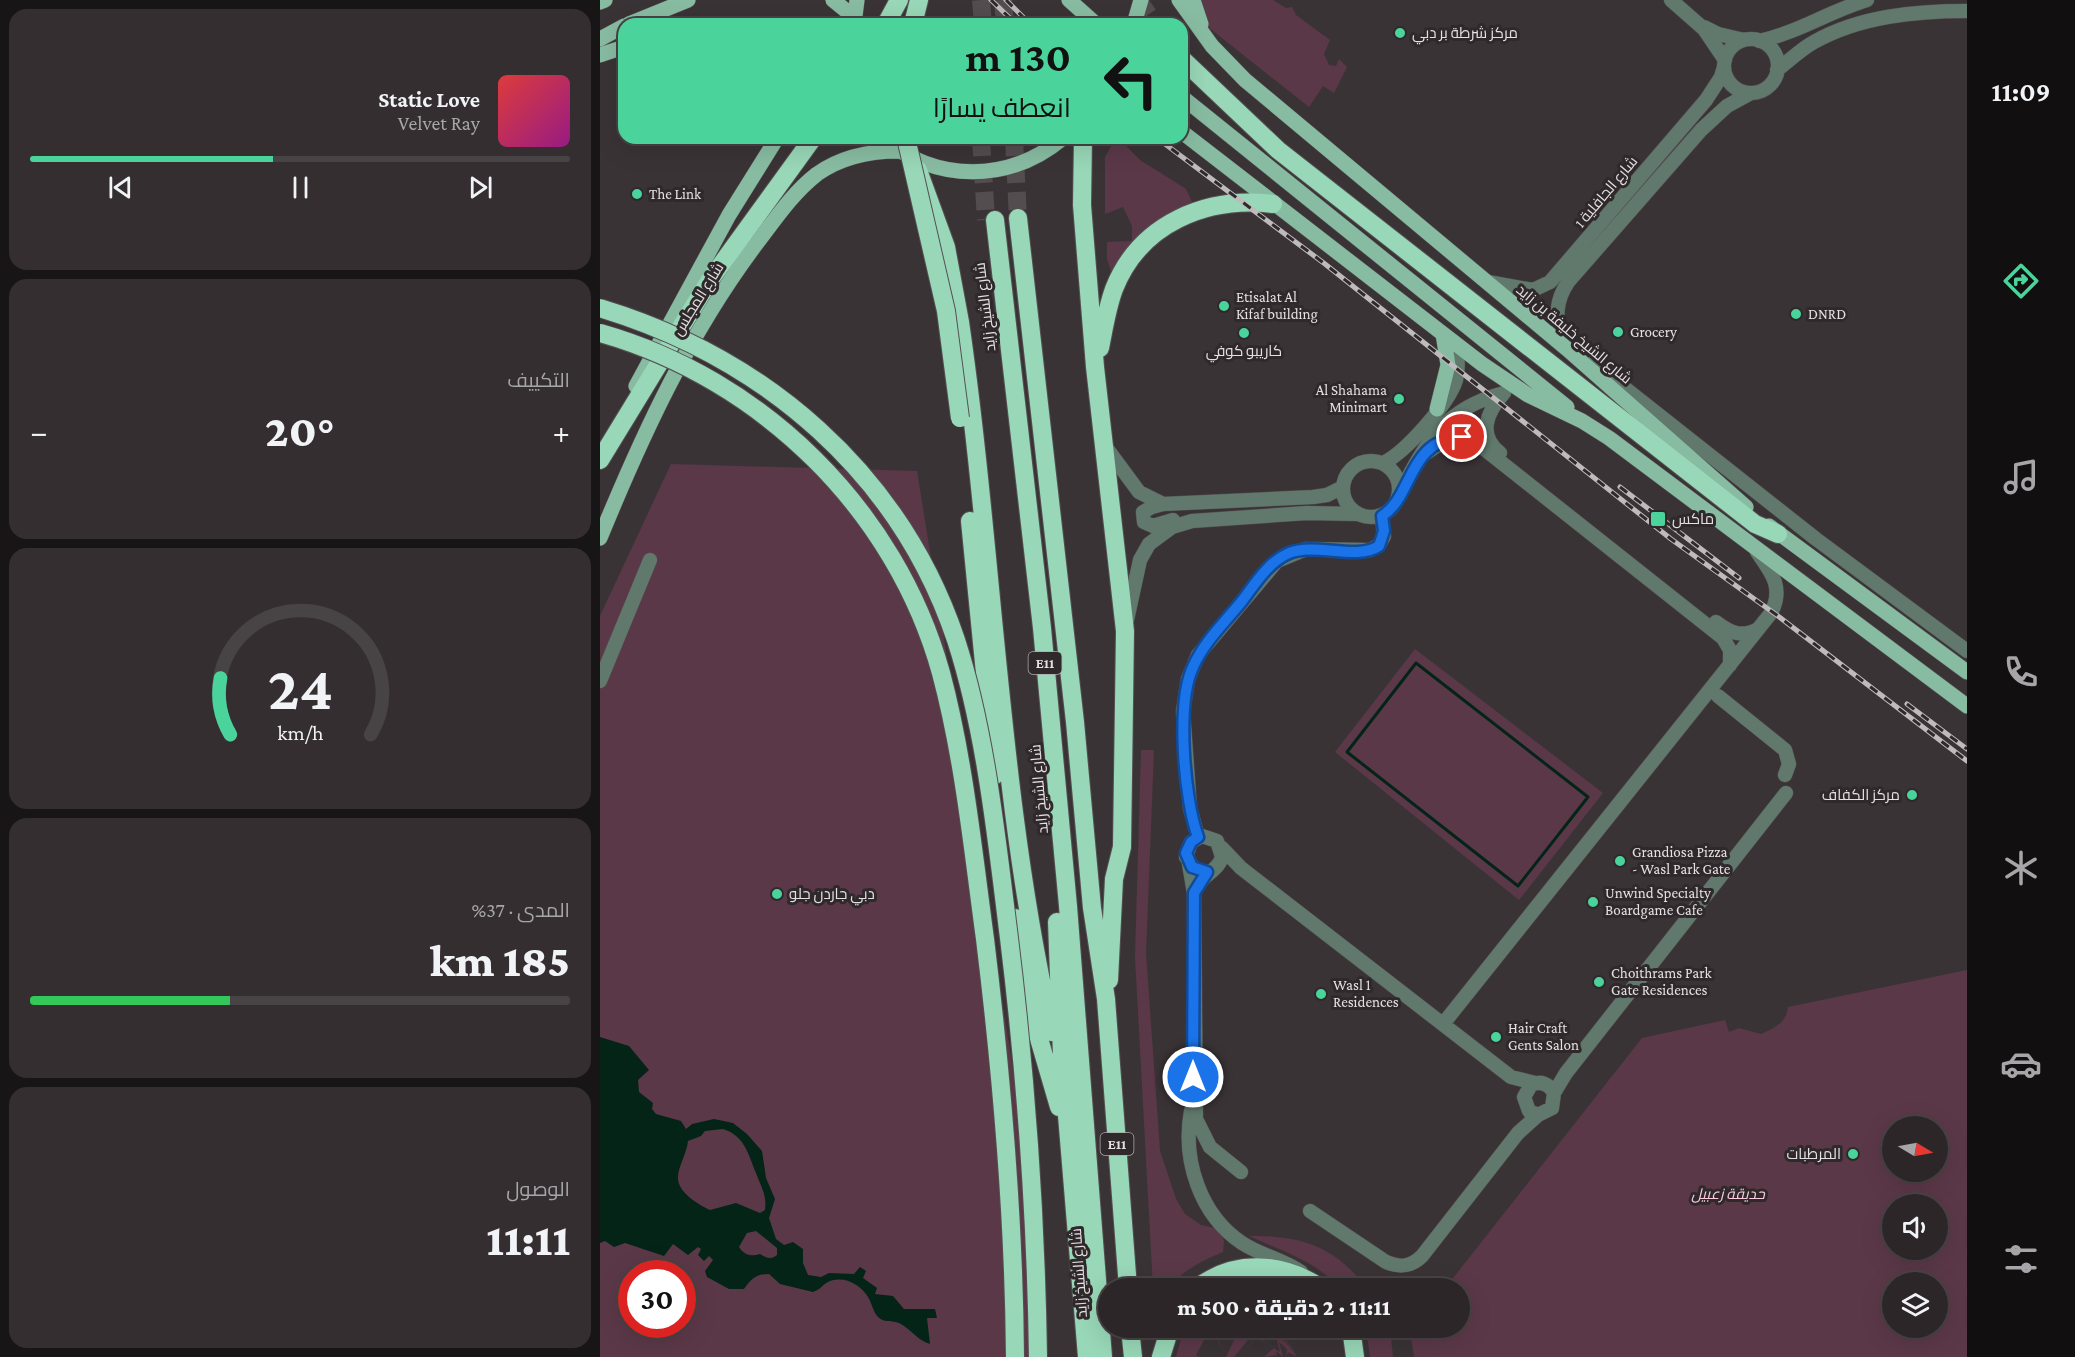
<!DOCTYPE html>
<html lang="ar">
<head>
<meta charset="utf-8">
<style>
	body { margin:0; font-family:"Crimson Pro",Cairo,serif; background:#342e30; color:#f1f3f6; direction:rtl; height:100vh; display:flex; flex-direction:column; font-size:22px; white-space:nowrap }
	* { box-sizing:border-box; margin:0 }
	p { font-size:20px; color:#a6a5a8 }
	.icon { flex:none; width:33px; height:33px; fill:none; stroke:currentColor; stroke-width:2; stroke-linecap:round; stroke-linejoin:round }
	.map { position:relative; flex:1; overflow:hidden; direction:ltr }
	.panel { display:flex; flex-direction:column; gap:9px; padding:9px; background:#181516; width:600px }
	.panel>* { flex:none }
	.banner { position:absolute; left:18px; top:18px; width:570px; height:126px; border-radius:18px; box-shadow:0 6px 24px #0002,0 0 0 2px #484345; direction:rtl; background:#4ad49c; color:#111; overflow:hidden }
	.needle { width:39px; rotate:100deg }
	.controls { position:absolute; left:1282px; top:1116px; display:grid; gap:12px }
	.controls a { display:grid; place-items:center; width:66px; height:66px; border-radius:50%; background:#2c2628; box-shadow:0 6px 24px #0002,0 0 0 2px #484345; font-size:30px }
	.speed { position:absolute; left:18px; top:1260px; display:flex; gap:12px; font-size:30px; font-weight:700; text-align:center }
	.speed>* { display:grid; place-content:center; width:78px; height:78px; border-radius:50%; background:#2c2628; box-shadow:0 6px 24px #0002,0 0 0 2px #484345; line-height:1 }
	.speed .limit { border:9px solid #d22; background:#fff; color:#111 }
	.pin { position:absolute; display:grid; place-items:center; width:51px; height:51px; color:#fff; margin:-26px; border:3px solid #fff; border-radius:50%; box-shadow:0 2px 6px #0007 }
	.me { position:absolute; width:66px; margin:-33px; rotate:0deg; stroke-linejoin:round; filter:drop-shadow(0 0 4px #0008) }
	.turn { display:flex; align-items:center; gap:21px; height:126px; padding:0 18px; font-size:27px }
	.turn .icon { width:78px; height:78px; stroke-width:2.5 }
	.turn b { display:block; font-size:42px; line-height:51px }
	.big { font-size:45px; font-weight:800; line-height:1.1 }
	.panel .widget { flex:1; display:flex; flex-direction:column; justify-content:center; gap:9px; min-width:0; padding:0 21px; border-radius:18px; background:#342e30 }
	.panel .dial { align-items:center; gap:0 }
	.dial svg { height:156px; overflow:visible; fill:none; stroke:#484345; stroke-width:7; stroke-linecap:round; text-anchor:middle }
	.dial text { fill:#f1f3f6; stroke:none }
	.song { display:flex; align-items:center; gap:18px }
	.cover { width:72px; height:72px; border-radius:9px; background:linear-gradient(135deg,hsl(0 70% 55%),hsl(310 70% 35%)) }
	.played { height:6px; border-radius:3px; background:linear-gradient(90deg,#4ad49c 45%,#484345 45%) }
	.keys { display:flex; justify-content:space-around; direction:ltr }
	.heat { display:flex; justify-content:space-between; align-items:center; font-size:33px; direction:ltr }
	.charge { height:9px; border-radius:4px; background:linear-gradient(90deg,#34c759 37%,#484345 0) }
	.trip { position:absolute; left:498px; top:1278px; width:372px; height:60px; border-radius:30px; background:#2c2628; box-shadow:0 6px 24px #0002,0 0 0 2px #484345; font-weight:800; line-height:60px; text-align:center; direction:rtl }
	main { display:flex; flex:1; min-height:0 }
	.menu { display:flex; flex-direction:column; width:108px; justify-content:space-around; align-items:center; background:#120f10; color:#a6a5a8 }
	.menu .icon { width:42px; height:42px }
	.menu .active { color:#4ad49c }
	.menu b { font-size:27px; color:#f1f3f6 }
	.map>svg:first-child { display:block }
	.green { fill:#5b3848; fill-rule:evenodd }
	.water { fill:#032417; fill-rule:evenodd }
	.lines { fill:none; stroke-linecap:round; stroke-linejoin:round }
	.stream { stroke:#032417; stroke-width:3 }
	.highway-tunnel { stroke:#544d50; stroke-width:18; stroke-dasharray:18 9; stroke-linecap:butt }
	.minor-casing { stroke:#554f52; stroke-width:15 }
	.major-casing { stroke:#554f52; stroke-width:16 }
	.highway-casing { stroke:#554f52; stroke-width:20 }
	.minor { stroke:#60796c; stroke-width:14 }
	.major { stroke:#88bca2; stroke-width:15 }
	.highway { stroke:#98d7b7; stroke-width:18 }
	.rail-casing { stroke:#bfbabc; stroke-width:5 }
	.rail { stroke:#2f292c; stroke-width:3; stroke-dasharray:9; stroke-linecap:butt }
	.highway-bridge-casing { stroke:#554f52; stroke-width:20; stroke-linecap:butt }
	.highway-bridge { stroke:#98d7b7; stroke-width:18 }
	.route-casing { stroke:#114b97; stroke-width:15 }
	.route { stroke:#1a73e8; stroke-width:10 }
	.poi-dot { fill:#4ad49c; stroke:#2f292c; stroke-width:2 }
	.labels { text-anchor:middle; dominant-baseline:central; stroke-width:6; stroke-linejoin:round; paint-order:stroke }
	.shield { fill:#2f292c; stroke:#aea9ab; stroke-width:1.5 }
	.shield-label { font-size:14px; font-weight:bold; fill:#e5e0e2 }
	.poi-label { font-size:15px; fill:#e5e0e2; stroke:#2f292c; text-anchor:start }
	.street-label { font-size:15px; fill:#e5e0e2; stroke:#2f292c }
	.park-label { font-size:15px; font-style:italic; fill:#fecbe1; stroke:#2f292c }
</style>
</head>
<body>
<main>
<nav class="menu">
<b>11:09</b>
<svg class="icon active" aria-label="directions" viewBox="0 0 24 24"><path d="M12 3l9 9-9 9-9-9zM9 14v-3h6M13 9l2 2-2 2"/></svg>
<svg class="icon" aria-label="music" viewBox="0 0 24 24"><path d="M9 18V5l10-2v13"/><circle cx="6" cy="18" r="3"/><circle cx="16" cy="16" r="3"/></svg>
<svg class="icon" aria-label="phone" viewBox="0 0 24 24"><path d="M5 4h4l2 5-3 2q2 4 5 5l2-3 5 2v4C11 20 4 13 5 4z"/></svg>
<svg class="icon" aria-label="climate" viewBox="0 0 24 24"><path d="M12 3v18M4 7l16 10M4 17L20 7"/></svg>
<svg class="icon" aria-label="car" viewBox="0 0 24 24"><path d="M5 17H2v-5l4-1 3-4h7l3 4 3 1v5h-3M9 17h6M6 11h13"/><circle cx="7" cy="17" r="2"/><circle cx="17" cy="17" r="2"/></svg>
<svg class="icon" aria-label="filters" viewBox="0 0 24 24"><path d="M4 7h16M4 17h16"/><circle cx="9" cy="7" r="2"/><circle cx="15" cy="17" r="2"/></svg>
</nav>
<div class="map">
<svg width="1367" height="1357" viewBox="0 0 1367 1357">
	<rect width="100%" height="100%" fill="#3a3336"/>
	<path class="green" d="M 598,0 L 673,0 L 686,8 L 692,7 L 696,15 L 730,40 L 724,54 L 729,65 L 736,66 L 739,59 L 747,67 L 734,93 L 723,86 L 709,107 L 608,27 Z
		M 515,140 L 524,144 L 540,160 L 586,189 L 592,202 L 556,223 L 513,278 L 507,259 L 507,242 L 532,241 L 532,226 L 523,207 L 505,214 L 505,157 Z
		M 71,464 L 317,471 L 442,1250 L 436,1357 L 0,1357 L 0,616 ZM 32,1274 L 82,1274 L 82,1324 L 32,1324 Z
		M 815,649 L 1003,793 L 919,900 L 735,752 Z
		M 541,750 L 554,750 L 546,953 L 560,1151 L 576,1199 L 585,1214 L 601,1225 L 619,1229 L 624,1241 L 623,1252 C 601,1261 584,1270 568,1288 L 553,1288 L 535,957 Z
		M 1367,970 L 1367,1357 L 814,1357 L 810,1332 L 814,1328 L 860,1328 L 860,1288 L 850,1282 L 1042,1038 L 1125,1020 L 1129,1032 L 1139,1028 L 1161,1034 C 1175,1028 1186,1023 1188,1007 ZM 1293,1126 L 1338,1126 L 1338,1172 L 1293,1172 ZM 1293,1204 L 1338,1204 L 1338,1250 L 1293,1250 ZM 1293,1282 L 1338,1282 L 1338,1328 L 1293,1328 Z
		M 649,1236 C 699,1235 736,1246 766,1288 L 740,1288 C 717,1262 680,1250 649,1236 Z
		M 657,1277 L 678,1279 L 704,1288 L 619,1288 L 638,1280 Z
		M 584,1328 L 611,1328 L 625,1352 L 610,1329 L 596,1355 L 599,1357 L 576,1357 Z
		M 655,1328 L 664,1328 L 671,1335 L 667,1328 L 672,1333 L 670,1328 L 680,1341 L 673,1328 L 686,1346 L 676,1328 L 693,1353 L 679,1328 L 697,1357 L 688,1352 L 686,1357 L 687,1349 L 679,1342 L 683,1357 L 676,1351 L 677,1355 L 664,1357 L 674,1348 L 656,1337 L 641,1357 L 656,1336 L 680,1352 L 677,1340 L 665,1333 L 653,1334 L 634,1357 L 626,1357 L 635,1338 Z
		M 766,1328 L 790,1328 L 793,1357 L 770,1357 Z"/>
	<path class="water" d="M 0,1037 L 29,1046 L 49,1070 L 38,1080 L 39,1092 L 53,1103 L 52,1109 L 56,1114 L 81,1121 L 86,1129 L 92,1124 L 114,1119 L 133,1123 L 147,1134 L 162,1151 L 166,1178 L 175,1199 L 169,1218 L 176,1239 L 184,1245 L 193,1242 L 203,1249 L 203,1263 L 208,1275 L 221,1277 L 229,1273 L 254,1274 L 260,1267 L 266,1271 L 263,1278 L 277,1288 L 275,1294 L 293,1296 L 304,1309 L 335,1309 L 337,1318 L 327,1318 L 330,1344 C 317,1340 311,1329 299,1323 C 293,1320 283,1323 278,1317 C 273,1312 272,1303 268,1297 C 260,1284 243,1275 228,1282 C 222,1285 220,1290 213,1292 L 180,1284 L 169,1274 C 156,1274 151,1279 144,1289 L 129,1289 L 107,1277 L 105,1271 L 113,1260 L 109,1256 L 104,1261 L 98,1255 L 101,1249 L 98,1247 L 88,1255 L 73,1244 L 64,1256 L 25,1243 L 14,1247 L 5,1241 L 0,1243 ZM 123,1129 C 145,1136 148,1154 156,1173 C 161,1187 167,1195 165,1210 L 160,1213 L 136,1203 L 110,1210 C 99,1205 77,1192 78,1177 C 78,1167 87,1153 88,1141 L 101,1136 L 105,1131 ZM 156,1231 L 177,1248 L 177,1255 C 171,1260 166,1258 160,1254 C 151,1257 144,1255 139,1247 L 147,1233 Z"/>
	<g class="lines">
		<path class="stream" d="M 816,663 L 988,797 L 918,886 L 747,752 Z"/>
		<path class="highway-tunnel" d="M 381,0 L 383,24
			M 403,0 L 405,24
			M 538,0 L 555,24
			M 381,138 L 386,220
			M 414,138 L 418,218"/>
		<defs>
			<path id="minor" d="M 1071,0 L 1104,29 L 1125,60
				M 1104,27 L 1118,34 L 1144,40
				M1124 66a27 27 0 1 1 54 0a27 27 0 1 1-54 0Z
				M 1159,41 C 1197,33 1230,11 1267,0
				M 1177,70 C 1189,61 1201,49 1214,42 C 1260,16 1316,11 1367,11
				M 888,282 L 933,290 L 950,282 L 1106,100 L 1121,77 L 1124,67
				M 971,346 L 961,338 C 955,317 956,300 968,282 L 1101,130 L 1127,106 L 1151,93
				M 993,363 L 1216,539 L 1367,651
				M 505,446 L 539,492 L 563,504 L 713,497 L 727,495 L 743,487
				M 900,453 C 877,435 887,412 903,394
				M 820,457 C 838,445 857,429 878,444 L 1123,638 L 1130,650 L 1130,665
				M743 489a28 28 0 1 1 56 0a28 28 0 1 1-56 0Z
				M 783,463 C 805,453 849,403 856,380 C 859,367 858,355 855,343
				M 800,493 C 826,442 845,408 904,393
				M 563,504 L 552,507 L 543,512 L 544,522 L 553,526 L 573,520
				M 527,620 L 540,560 L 549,544 L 572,527 L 592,521 L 707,513 L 757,514
				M 1116,622 C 1130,633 1142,638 1158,629
				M 0,681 L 50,560
				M 1118,696 L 1185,750 L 1189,764 L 1185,775
				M 598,837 L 590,808 L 583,711 L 588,679 L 598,655 L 677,561 L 706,549 L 770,550 L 779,545 L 784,536 L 782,516
				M 622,848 L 641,868 L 911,1077 L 935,1083
				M 589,864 L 594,893 L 596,1119 L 610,1147 L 641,1172
				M 594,893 C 602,873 618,872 622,857 L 617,841 L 602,836 L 591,842 L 586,857 L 595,870 L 607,872
				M 843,1024 L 1171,613 C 1184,588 1172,573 1157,552
				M 954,1093 L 966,1073 L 1186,793
				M 591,1111 C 582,1160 600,1215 642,1243 C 660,1255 682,1259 701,1272
				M 710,1211 L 786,1262 C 800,1268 811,1267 822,1256 L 918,1133 L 938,1115 L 952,1108 L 954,1093 C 949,1084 941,1080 931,1085 L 924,1097 L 929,1111 L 938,1115"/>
			<path id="major" d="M 233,0 L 255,18
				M 469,0 L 496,24
				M 579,0 L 612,46 L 645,80 L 967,349 L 1146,507
				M 593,0 L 601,24
				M 0,2 L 5,0
				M 29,24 L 88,0
				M 93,24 L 117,24
				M 254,24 L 257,0
				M 534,24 L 541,0
				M 0,39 L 24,26
				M 0,55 L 24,47
				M 582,97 L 967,407
				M 582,132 L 882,364 L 928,395 L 982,421 L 1009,438 L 1367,706
				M 283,138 C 336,183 409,183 463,138
				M 36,386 L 129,215 L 177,138
				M 837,409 L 848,365 L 843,334
				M 1169,526 L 1367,672
				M 0,538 C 43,433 91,329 160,239 C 178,215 194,192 217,174 C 241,157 270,151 299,151"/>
			<path id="highway" d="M 286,24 L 299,0
				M 313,24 L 319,0
				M 582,59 L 678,150 L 1155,524 L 1178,534
				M 483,138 L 482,205 L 495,367 L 525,631 L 522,847 L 514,879 L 509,980
				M 318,170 L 346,247 L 360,322 C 394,556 399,802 452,1032
				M 418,218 L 475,722 L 492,908 L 506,999 L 528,1288
				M 395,220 L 442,628 L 468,906 L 503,1357
				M 500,348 C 504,328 507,308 514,289 C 540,223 607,196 673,204
				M 0,460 L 110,280 L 213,138
				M 370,521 L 395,775
				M 415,918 L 435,1025 L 459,1107
				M 457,922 L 462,1055 L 487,1357
				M 597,1288 C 635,1259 682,1262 721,1288
				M 530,1328 L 533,1357
				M 751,1328 L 755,1357
				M 561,1357 L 570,1328"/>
		</defs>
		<use href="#minor" class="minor-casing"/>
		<use href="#major" class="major-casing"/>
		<use href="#highway" class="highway-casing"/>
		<use href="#minor" class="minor"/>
		<use href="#major" class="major"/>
		<use href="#highway" class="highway"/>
		<defs>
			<path id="rail" d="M 391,0 L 416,24
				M 406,0 L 430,24
				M 557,138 L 725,264 L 1071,539 L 1178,616 L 1367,761
				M 1020,487 L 1139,578
				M 1307,704 L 1367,749"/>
		</defs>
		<use href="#rail" class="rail-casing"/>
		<use href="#rail" class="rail"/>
		<defs>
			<path id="highway-bridge" d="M 306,138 L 346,311 L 360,418
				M 0,308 C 165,358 300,473 356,640 C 386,732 397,842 409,938 C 426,1077 436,1217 438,1357
				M 0,333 C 162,379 296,510 341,673 C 364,759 373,851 385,939 C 402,1078 414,1217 415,1357"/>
		</defs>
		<use href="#highway-bridge" class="highway-bridge-casing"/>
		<use href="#highway-bridge" class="highway-bridge"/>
	</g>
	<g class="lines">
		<defs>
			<path id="route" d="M 593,1077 L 594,893 L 607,872 L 592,867 L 586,853 L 591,842 L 598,837 C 584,799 576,703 593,667 C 604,642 625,622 642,601 C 655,584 668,562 689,553 C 716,542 756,561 779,546 L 784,531 L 782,516 C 814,496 807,440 862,437"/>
		</defs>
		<use href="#route" class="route-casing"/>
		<use href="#route" class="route"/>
	</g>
	<g class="poi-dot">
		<circle cx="800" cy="33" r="6"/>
		<circle cx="37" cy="194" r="6"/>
		<circle cx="624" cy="306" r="6"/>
		<circle cx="1196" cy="314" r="6"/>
		<circle cx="1018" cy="332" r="6"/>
		<circle cx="644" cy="333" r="6"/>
		<circle cx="799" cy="399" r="6"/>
		<rect x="1050" y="511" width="16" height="16" rx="3"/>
		<circle cx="1312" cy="795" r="6"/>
		<circle cx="1020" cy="861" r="6"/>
		<circle cx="177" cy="894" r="6"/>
		<circle cx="993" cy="902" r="6"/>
		<circle cx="999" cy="982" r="6"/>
		<circle cx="721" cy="994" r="6"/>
		<circle cx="896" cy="1037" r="6"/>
		<circle cx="1253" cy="1154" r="6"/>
	</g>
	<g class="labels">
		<g class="shield">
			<rect x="428.5" y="652" width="33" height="22" rx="4.5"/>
			<rect x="500.5" y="1133" width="33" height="22" rx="4.5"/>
		</g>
		<g class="shield-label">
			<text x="445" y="663">E11</text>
			<text x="517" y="1144">E11</text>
		</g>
		<g class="poi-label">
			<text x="812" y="33">مركز شرطة بر دبي</text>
			<text x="49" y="194">The Link</text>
			<text x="636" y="297">Etisalat Al<tspan x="636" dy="17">Kifaf building</tspan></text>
			<text x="1208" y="314">DNRD</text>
			<text x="1030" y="332">Grocery</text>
			<text x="644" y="351" text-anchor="middle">كاريبو كوفي</text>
			<text x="787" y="390" text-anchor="end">Al Shahama<tspan x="787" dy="17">Minimart</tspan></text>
			<text x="1072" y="519">ماكس</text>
			<text x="1300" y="795" text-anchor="end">مركز الكفاف</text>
			<text x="1032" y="852">Grandiosa Pizza<tspan x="1032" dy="17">- Wasl Park Gate</tspan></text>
			<text x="1005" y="893">Unwind Specialty<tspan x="1005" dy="17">Boardgame Cafe</tspan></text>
			<text x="189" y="894">دبي جاردن جلو</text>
			<text x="1011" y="973">Choithrams Park<tspan x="1011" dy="17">Gate Residences</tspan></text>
			<text x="733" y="985">Wasl 1<tspan x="733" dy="17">Residences</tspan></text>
			<text x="908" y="1028">Hair Craft<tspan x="908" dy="17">Gents Salon</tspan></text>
			<text x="1241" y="1154" text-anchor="end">المرطبات</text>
		</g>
		<g class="street-label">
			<text transform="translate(1006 192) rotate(-50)">شارع الجافلية 1</text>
			<text transform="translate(98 299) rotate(-58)">شارع المجلس</text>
			<text transform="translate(385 307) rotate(-97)">شارع الشيخ زايد</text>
			<text transform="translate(974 334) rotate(40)">شارع الشيخ خليفة بن زايد</text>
			<text transform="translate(439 789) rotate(-95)">شارع الشيخ زايد</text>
			<text transform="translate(479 1273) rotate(-94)">شارع الشيخ زايد</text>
		</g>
		<g class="park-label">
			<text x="1128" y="1194">حديقة زعبيل</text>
		</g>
	</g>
</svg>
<div class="controls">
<a><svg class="needle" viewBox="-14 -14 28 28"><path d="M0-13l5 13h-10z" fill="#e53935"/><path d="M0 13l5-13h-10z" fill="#a6a5a8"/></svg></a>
<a><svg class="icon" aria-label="sound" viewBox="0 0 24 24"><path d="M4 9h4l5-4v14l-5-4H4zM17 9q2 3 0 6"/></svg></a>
<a><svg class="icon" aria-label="layers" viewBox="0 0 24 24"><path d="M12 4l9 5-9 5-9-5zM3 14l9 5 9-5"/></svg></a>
</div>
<div class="speed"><div class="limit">30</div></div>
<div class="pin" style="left:862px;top:437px;background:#d93025"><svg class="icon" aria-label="arrive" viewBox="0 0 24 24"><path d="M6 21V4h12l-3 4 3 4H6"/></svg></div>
<svg class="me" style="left:593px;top:1077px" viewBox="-20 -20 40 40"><circle r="17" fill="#1a73e8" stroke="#fff" stroke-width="3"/><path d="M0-11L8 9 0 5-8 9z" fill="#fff"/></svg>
<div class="trip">11:11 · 2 دقيقة · 500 m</div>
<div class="banner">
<div class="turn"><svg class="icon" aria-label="left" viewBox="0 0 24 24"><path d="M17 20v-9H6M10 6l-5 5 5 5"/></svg><div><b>130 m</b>انعطف يسارًا</div></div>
</div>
</div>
<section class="panel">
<div class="widget">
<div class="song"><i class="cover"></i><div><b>Static Love</b><p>Velvet Ray</p></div></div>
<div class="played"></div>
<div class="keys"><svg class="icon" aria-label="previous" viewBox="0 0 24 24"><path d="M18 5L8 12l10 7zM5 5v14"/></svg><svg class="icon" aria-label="pause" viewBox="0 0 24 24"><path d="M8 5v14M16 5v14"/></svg><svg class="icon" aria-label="next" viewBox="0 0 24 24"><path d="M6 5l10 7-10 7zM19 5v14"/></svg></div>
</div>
<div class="widget"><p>التكييف</p>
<div class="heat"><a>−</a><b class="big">20°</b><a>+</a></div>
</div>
<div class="widget dial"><svg viewBox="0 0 100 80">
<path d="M14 69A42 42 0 1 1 86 69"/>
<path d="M14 69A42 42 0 0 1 9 40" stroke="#4ad49c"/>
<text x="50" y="56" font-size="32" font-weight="700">24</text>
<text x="50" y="72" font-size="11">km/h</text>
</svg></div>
<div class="widget"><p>المدى · 37%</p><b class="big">185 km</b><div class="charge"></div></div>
<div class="widget"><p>الوصول</p><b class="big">11:11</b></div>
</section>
</main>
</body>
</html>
